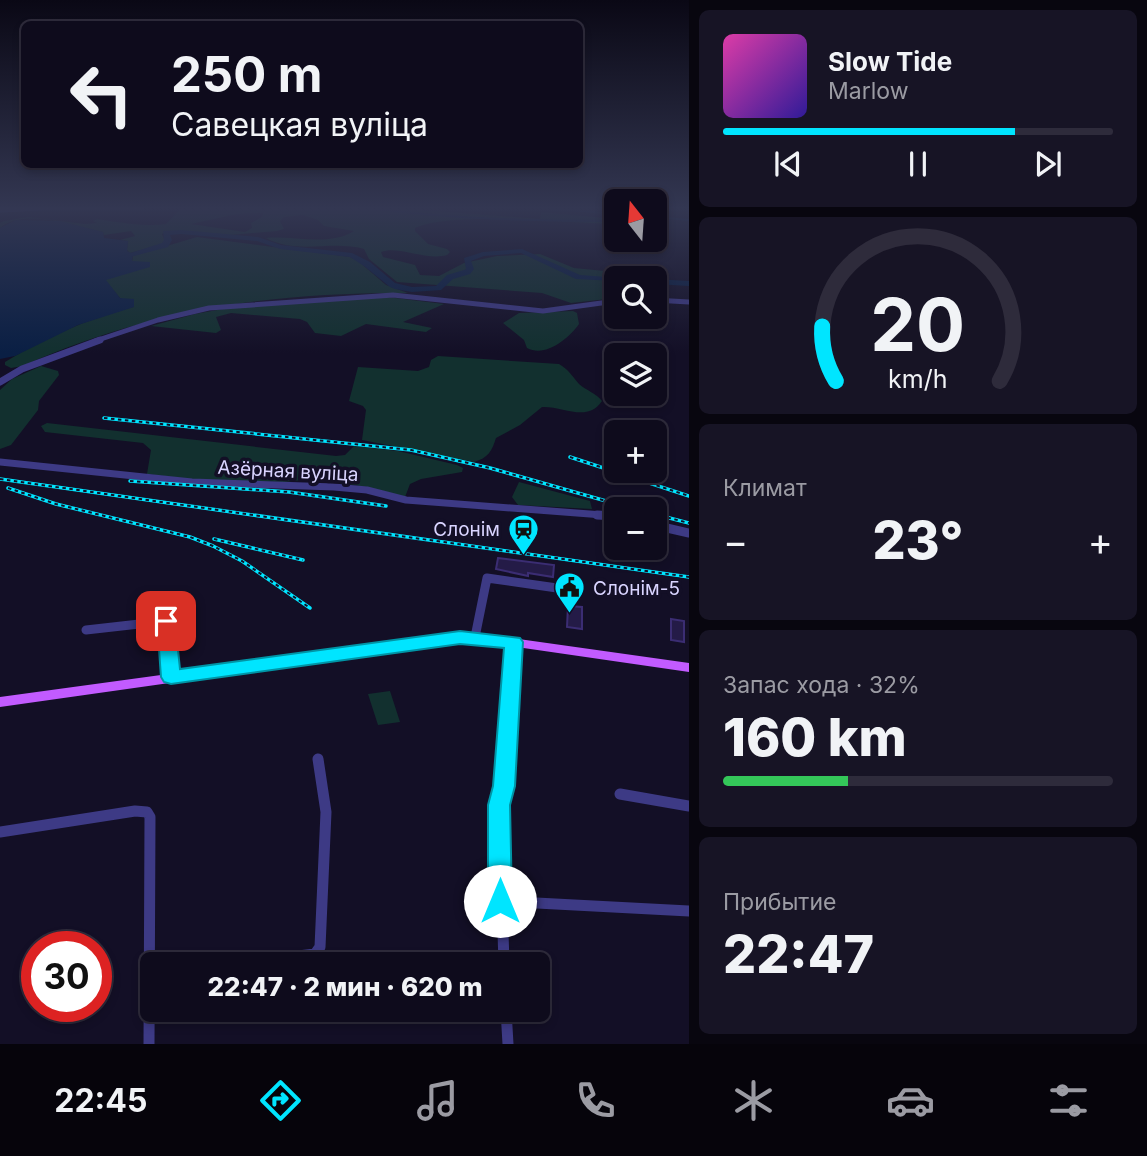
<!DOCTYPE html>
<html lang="ru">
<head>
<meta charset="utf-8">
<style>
	body { margin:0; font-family:Inter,sans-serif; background:#171425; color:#f1f3f6; height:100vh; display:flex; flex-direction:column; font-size:26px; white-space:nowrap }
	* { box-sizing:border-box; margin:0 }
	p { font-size:23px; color:#9b9ba3 }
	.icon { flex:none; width:38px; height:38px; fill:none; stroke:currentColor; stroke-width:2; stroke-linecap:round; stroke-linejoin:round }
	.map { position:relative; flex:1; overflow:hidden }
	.drawer { display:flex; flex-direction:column; gap:10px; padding:10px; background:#08060f; width:458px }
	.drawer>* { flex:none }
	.guide { position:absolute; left:21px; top:21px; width:562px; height:147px; border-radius:10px; box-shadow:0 4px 10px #0003,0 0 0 2px #2e2b3b; background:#0e0b1c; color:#f1f3f6; overflow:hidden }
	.needle { width:46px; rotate:343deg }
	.buttons { position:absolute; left:604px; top:189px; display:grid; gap:14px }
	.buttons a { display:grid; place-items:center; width:63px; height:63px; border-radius:10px; background:#0e0b1c; box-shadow:0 4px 10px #0003,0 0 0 2px #2e2b3b; font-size:35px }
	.speed { position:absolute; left:21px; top:931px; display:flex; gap:14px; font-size:35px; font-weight:700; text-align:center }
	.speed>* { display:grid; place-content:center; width:91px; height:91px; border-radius:50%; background:#0e0b1c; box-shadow:0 4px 10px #0003,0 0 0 2px #2e2b3b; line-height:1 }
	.speed .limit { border:10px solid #d22; background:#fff; color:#111 }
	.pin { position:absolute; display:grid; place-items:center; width:60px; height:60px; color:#fff; margin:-30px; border-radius:14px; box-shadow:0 4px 10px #0006 }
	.me { position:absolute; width:77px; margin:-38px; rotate:0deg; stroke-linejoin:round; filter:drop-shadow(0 0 5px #0008) }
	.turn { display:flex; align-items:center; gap:24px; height:147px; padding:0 35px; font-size:32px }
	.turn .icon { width:91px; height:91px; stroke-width:2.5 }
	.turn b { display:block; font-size:49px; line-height:60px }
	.big { font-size:52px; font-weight:800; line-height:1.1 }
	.drawer .widget { flex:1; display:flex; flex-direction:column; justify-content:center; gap:10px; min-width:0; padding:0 24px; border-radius:10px; background:#171425 }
	.drawer .dial { align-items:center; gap:0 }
	.dial svg { height:182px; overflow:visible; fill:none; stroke:#2e2b3b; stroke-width:7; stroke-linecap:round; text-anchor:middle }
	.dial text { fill:#f1f3f6; stroke:none }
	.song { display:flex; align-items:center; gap:21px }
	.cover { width:84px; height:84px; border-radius:10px; background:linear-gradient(135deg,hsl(320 70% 55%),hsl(250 70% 35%)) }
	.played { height:7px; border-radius:4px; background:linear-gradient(90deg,#00e5ff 75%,#2e2b3b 75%) }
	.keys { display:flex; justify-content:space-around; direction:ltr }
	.heat { display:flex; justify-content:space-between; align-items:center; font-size:38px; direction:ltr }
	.charge { height:10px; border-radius:5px; background:linear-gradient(90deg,#34c759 32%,#2e2b3b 0) }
	.trip { position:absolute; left:140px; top:952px; width:410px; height:70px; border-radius:10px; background:#0e0b1c; box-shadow:0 4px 10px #0003,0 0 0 2px #2e2b3b; font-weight:800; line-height:70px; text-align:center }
	.menu { display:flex; height:112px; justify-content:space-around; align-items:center; background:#06040b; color:#9b9ba3 }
	.menu .icon { width:49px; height:49px }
	.menu .selected { color:#00e5ff }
	.menu b { font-size:32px; color:#f1f3f6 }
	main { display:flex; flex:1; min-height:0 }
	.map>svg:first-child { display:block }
	.green { fill:#12302f; fill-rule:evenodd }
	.water { fill:#0a1f44 }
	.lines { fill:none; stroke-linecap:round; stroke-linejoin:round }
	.stream { stroke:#0a1f44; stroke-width:2 }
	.river { fill:#0a1f44; fill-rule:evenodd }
	.building { fill:#241b47; stroke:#3b2d73; stroke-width:2 }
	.minor-far3 { stroke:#3d3a85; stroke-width:5 }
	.minor-far2 { stroke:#3d3a85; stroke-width:7 }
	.minor-far1 { stroke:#3d3a85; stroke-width:9 }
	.minor { stroke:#3d3a85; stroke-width:11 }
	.major { fill:#c25bff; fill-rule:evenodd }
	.rail-casing { stroke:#00e5ff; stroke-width:3.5 }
	.rail { stroke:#130f26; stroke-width:2; stroke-dasharray:3.5; stroke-linecap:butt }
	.route { fill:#00e5ff; stroke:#0095a6; stroke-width:2 }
	.labels { text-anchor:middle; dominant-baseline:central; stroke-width:7; stroke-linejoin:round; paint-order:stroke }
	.street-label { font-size:19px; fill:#d9d4ff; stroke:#130f26 }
	.poi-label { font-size:19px; fill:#d9d4ff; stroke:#130f26; text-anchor:end }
</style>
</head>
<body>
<main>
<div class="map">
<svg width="689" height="1044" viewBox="0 0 689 1044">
	<rect width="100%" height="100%" fill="#130f26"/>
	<path class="green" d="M 199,207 L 386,207 L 540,219 L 541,212 L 616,219 L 616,224 C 572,223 449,211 415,228 L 415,231 L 428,244 L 447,249 L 450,252 L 447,255 C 425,261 399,245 381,252 L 383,257 L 415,265 L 420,275 L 439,276 L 464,263 L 497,256 L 540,254 L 574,268 L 667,277 L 616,278 L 616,298 L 571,303 L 542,293 L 397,282 L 369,259 L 364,249 C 332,240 296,255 266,238 C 293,235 328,247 354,231 L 324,226 L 318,220 L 303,215 L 284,217 L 280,221 L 284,229 L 277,231 L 230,235 L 166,231 L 162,234 L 165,241 L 163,244 L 130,253 L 127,250 L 128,241 L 120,240 L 135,236 L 131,231 L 104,235 L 103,232 C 76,227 25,207 0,228 L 0,223 L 4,221 L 28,217 L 85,224 L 97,223 L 93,221 L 97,219 C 119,222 141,227 166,224 L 180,209 ZM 263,213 L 262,217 L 251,223 L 252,228 L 245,232 L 191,224 L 237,214 Z
		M 197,237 L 350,257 L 358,261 L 386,285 L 408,293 C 273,292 147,310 23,366 L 11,368 L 5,365 L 5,362 C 45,337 88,319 133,307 L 120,298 L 105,280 L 132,262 L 133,256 Z
		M 387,297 L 444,304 L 403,322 L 432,328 L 426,332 L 366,324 L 341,336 L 315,333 L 307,322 L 300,319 L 231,313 L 216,317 L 221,330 L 216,333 L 151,326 L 195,314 L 228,308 Z
		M 573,311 L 577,313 L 579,324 C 569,338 546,358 527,348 L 524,340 L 503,323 L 519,313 Z
		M 438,356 L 559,364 C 569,370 572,376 579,384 C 587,391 596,393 602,401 C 587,423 564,406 542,407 L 520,425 L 496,438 C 492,451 488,458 474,462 L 362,440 L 366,410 L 363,406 L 349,401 L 358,367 L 418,371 L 429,367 L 431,360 Z
		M 41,366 L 58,371 L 59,375 L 39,401 L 38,410 L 11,445 L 0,449 L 0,390 L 12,379 Z
		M 47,423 L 336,456 L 345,455 L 354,446 L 398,451 L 457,465 L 463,468 L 462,472 L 421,479 L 410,484 L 405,497 L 367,487 L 311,479 L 283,482 L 198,480 L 147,474 L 151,450 L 143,443 L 45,432 L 41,426 Z
		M 519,482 L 590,501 L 592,509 L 518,505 L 512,497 Z
		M 390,691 L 400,722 L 378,725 L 368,694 Z"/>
	<path class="water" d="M 16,220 L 60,221 L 103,232 L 104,238 L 128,241 L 127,251 L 133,254 L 132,261 L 150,262 L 150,267 L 106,280 L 120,298 L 134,299 L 134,307 L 78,325 L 15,356 L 0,359 L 0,228 Z"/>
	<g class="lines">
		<path class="stream" d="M 363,207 C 446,219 532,221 616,221
			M 537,207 L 616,214
			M 654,217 L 689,220"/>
		<path class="river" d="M 181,230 L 258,237 L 281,245 L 352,253 L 370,262 L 395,283 L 412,287 L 436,286 L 447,275 L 464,270 L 466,269 L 464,258 L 483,252 L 522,249 L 580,275 L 620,278 L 616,278 L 616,281 L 576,279 L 521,253 L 484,256 L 471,261 L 474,269 L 470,274 L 453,279 L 441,290 L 412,292 L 395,289 L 390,287 L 364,266 L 350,257 L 280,249 L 257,241 L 181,234 L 170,235 L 172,240 L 168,247 L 119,260 L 115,258 L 162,243 L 164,240 L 163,231 Z
			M 654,279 L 689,281 L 689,286 L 654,284 Z"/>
	</g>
	<path class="building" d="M 498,558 L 554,565 L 553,577 L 528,573 L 528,576 L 496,569 Z
		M 568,606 L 582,607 L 582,629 L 567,627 Z
		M 671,619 L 684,621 L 684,642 L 671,640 Z"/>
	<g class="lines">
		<path class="minor-far3" d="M 58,207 L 142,207
			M 0,210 L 60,207
			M 654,300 L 689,302
			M 95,341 L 158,320 L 209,308 L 393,295 L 543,311 L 616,301"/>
		<path class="minor-far2" d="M 0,382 L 22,369 L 100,340
			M 0,462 L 192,482 L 334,487 L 367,490 L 406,500 L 616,516"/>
		<path class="minor-far1" d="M 597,515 L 616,516
			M 654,525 L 689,533
			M 86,630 L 166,621 L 171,677
			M 475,637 L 487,578 L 557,588
			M 507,745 L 514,642"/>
		<path class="minor" d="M 620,794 L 689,806
			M 0,832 L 135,811 L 147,812 L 150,817 L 149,1044
			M 500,901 L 689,911
			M 232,964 L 315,954 L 320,947 L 326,812 L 318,759
			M 504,964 L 499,805 L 504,786 L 507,743
			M 506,1010 L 508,1044"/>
		<path class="major" d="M 460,634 L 483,634 L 689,663 L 689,672 L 483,642 L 460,642 L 0,707 L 0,697 Z"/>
		<defs>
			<path id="rail" d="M 104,418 L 411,450 L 490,468 L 634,509
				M 570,457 L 689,496
				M 0,479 L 689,577
				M 130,481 L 289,492 L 386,506
				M 8,488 L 56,504 L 190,537 L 213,546 L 242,561 L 310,608
				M 654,514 L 689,523
				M 214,539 L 303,560"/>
		</defs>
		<use href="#rail" class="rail-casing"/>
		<use href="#rail" class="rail"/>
	</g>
	<linearGradient id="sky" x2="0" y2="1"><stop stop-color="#0a0815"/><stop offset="0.59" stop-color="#333752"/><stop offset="1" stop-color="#333752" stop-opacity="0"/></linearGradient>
	<rect width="689" height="353" fill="url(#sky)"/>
	<path class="route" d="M 166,615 L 172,617 L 175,621 L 180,669 L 460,631 L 520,638 L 523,642 L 515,786 L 510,805 L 512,901 L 509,909 L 500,912 L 492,909 L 488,901 L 488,805 L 493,786 L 504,648 L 460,644 L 171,684 L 164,682 L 161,677 L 157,621 L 159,617 Z"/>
	<defs>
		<symbol id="station-pin" viewBox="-11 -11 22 30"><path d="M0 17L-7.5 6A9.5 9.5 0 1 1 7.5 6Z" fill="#00e5ff" stroke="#130f26"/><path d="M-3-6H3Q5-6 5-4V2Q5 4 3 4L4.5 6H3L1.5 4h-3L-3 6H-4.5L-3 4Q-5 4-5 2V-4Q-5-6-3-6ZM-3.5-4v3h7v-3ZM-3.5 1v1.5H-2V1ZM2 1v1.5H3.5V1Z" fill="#111"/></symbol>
		<symbol id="civic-pin" viewBox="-11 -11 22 30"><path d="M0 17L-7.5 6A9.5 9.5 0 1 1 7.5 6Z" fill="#00e5ff" stroke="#130f26"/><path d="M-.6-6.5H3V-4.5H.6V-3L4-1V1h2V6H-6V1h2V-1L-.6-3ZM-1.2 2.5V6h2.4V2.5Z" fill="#111"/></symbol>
	</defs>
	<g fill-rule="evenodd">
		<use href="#station-pin" x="506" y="512" width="35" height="47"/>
		<use href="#civic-pin" x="552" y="570" width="35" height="47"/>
	</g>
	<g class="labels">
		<g class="street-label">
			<text transform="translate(288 471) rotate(3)">Азёрная вуліца</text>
		</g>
		<g class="poi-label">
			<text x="500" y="529">Слонім</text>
			<text x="593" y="588" text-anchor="start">Слонім-5</text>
		</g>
	</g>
</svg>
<div class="buttons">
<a><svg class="needle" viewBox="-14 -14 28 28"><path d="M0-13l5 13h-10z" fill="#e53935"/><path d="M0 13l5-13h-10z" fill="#9b9ba3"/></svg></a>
<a><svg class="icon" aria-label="search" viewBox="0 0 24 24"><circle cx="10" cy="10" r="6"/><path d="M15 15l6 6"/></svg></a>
<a><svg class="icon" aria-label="layers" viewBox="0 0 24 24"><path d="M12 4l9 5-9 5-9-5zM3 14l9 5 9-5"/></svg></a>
<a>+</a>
<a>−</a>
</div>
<div class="speed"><div class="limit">30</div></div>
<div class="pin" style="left:166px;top:621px;background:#d93025"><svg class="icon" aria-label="arrive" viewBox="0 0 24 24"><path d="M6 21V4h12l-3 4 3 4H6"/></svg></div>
<svg class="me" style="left:500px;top:901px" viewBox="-20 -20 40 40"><circle r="19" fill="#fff"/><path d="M0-13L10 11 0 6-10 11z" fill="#00e5ff"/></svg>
<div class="trip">22:47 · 2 мин · 620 m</div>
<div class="guide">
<div class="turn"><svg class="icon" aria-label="left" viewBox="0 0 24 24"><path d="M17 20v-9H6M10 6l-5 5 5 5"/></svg><div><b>250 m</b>Савецкая вуліца</div></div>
</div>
</div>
<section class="drawer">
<div class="widget">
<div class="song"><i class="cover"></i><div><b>Slow Tide</b><p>Marlow</p></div></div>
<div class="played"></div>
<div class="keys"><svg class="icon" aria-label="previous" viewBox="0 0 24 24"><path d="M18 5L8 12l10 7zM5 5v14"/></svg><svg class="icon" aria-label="pause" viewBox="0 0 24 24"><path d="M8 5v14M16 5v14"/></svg><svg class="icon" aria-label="next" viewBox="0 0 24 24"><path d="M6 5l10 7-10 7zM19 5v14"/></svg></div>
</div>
<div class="widget dial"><svg viewBox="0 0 100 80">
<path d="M14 69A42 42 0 1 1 86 69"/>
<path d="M14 69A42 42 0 0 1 8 45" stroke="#00e5ff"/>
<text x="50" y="56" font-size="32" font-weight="700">20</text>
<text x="50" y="72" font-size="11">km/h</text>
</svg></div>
<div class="widget"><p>Климат</p>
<div class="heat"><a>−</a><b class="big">23°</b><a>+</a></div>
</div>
<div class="widget"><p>Запас хода · 32%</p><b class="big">160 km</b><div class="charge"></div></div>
<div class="widget"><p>Прибытие</p><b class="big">22:47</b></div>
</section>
</main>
<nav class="menu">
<b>22:45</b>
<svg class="icon selected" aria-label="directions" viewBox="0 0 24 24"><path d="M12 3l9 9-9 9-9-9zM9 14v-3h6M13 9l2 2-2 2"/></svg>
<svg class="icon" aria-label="music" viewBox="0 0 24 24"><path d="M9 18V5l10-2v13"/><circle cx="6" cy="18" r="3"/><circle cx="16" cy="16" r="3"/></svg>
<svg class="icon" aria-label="phone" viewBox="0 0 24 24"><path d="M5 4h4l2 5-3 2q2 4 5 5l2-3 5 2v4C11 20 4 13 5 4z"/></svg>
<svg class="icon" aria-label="climate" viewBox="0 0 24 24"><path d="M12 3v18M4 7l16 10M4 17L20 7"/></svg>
<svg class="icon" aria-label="car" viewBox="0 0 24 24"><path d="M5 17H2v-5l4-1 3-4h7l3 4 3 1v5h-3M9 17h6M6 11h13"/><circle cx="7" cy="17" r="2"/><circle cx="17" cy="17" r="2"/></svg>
<svg class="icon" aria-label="filters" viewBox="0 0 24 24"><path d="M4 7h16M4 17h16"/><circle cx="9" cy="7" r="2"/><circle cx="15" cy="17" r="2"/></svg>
</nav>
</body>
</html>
